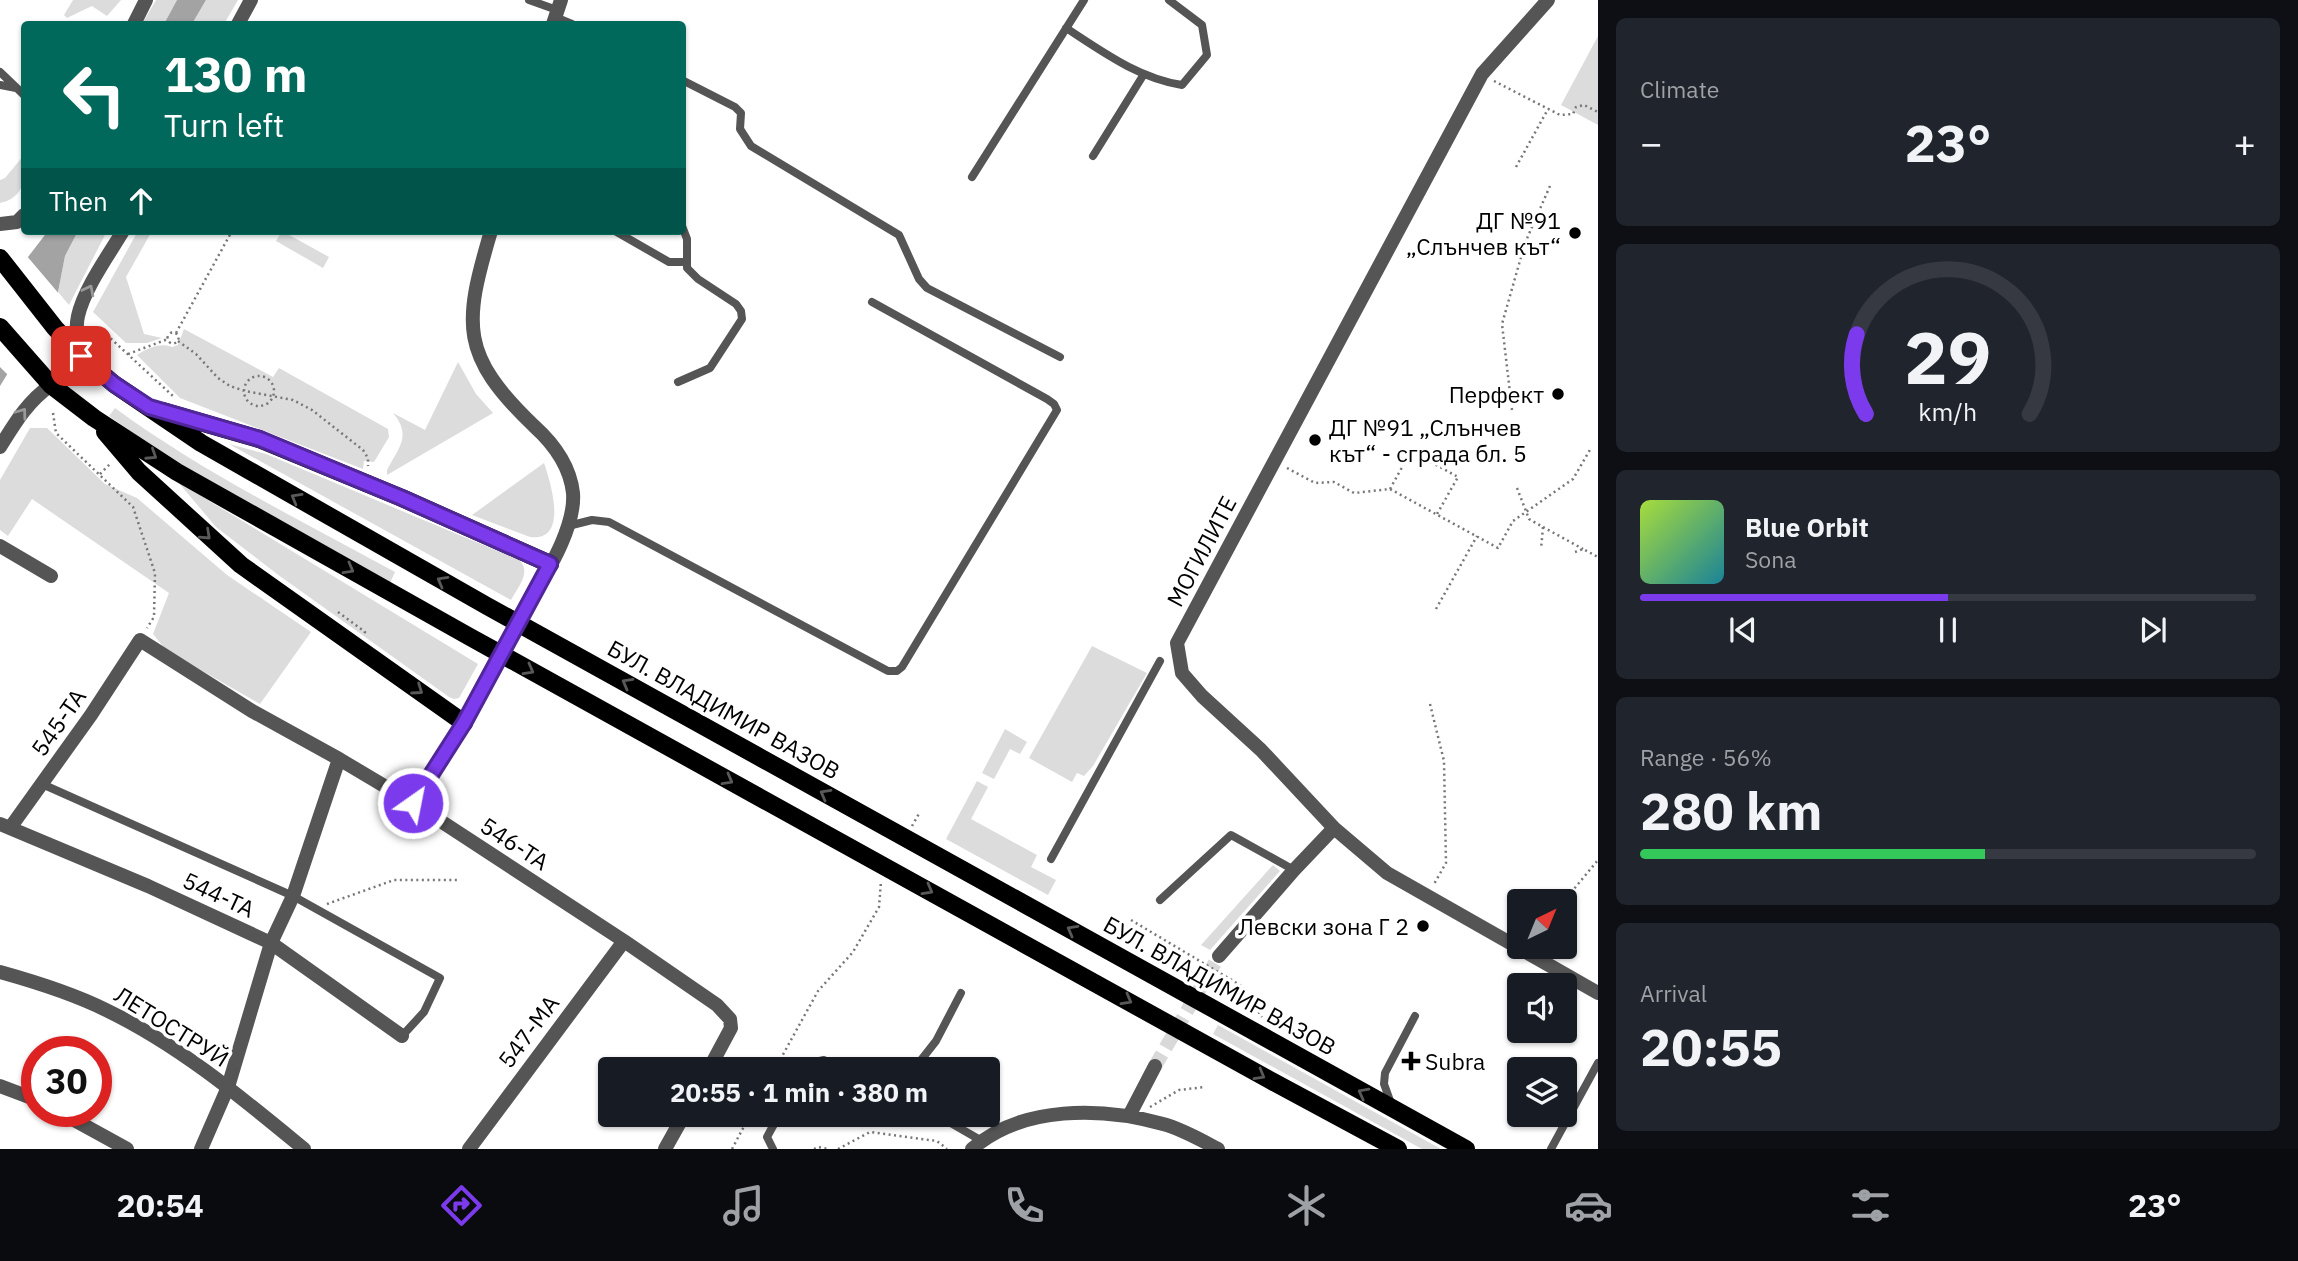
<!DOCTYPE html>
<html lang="en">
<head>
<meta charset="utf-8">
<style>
	body { margin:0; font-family:"IBM Plex Sans",sans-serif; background:#20242c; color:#f1f3f6; height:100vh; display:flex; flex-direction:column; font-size:26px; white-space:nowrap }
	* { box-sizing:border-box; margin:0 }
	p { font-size:23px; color:#9ea1a6 }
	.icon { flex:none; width:38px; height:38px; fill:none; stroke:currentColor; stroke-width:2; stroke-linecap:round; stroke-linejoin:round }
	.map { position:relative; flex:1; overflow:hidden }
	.side { display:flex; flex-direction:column; gap:18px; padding:18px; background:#0d0f14; width:700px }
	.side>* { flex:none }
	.guide { position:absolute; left:21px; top:21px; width:665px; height:214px; border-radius:7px; box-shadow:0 2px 5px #0004; background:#00695c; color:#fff; overflow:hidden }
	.needle { width:46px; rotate:43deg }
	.controls { position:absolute; left:1507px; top:889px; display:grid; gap:14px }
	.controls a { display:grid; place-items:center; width:70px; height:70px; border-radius:7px; background:#171b24; box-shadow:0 2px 5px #0004; font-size:35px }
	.speed { position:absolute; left:21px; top:1036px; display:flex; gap:14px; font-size:35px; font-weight:700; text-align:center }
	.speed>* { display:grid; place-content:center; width:91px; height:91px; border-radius:50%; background:#171b24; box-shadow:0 2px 5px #0004; line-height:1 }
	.speed .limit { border:10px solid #d22; background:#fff; color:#111 }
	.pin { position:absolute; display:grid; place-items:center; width:60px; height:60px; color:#fff; margin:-30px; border-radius:14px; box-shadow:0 4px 10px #0006 }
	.me { position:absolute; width:77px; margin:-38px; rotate:33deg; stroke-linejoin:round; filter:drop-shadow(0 0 5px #0008) }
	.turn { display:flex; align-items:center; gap:24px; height:147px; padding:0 28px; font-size:32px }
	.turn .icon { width:91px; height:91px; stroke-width:2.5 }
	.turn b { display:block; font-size:49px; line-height:60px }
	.then { display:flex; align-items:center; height:66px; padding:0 28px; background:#0003; gap:14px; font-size:26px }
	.big { font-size:52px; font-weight:700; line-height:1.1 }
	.side .widget { flex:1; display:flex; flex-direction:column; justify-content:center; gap:10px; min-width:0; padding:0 24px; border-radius:10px; background:#20242c }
	.side .dial { align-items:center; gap:0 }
	.dial svg { height:182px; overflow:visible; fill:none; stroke:#363941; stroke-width:7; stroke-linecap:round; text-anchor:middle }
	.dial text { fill:#f1f3f6; stroke:none }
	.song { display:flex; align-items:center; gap:21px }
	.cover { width:84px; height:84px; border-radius:10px; background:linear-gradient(135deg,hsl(80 70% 55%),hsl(190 70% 35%)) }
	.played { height:7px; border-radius:4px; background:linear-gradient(90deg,#7c3aed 50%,#363941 50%) }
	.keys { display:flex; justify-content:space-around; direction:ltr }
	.heat { display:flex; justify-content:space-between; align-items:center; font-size:38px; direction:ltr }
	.charge { height:10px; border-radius:5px; background:linear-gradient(90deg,#34c759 56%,#363941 0) }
	.trip { position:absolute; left:598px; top:1057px; width:402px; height:70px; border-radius:7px; background:#171b24; box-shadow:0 2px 5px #0004; font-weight:700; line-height:70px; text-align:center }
	.tab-bar { display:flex; height:112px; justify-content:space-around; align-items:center; background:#090b0e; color:#9ea1a6 }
	.tab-bar .icon { width:49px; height:49px }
	.tab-bar .active { color:#7c3aed }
	.tab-bar b { font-size:32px; color:#f1f3f6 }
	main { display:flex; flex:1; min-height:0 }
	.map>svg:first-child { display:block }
	.green { fill:#dcdcdc }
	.water { fill:#a3a3a3 }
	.pier { fill:#fff }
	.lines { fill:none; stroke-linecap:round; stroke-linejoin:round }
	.minor-tunnel { stroke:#d9d9d9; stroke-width:14; stroke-dasharray:14 7; stroke-linecap:butt }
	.path { stroke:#777; stroke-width:2.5; stroke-dasharray:2 3.5; stroke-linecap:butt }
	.service { stroke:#555; stroke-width:8 }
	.minor { stroke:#555; stroke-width:14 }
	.tertiary { stroke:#555; stroke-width:14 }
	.primary { stroke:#000; stroke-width:18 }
	.oneway { stroke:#999 }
	.oneway2 { stroke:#595959 }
	.route-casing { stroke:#51269a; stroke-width:18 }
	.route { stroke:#7c3aed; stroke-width:12 }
	.poi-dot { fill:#000; stroke:#fff; stroke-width:2.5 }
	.labels { text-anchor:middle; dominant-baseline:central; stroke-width:7; stroke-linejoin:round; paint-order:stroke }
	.poi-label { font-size:23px; fill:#000; stroke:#fff; text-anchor:end }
	.street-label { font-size:23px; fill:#000; stroke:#fff }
</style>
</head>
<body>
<main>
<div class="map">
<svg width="1598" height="1149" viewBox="0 0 1598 1149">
	<rect width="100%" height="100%" fill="#fff"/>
	<path class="green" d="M 73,0 L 121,0 L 107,16 L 92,6 L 67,18 L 64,15 Z
		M 156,0 L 177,0 L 164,24 L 142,24 Z
		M 206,0 L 238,0 L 224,24 L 192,24 Z
		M 1598,36 L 1598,125 L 1561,105 Z
		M 24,155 C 25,177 26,197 0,203 L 0,180 L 5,178 Z
		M 78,231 L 107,231 L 69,305 L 58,292 L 65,256 Z
		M 138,231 L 152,231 L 126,277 L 144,334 L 162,338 L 147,343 L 126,343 L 93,312 Z
		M 282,231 L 329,257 L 323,268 L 276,241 Z
		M 184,329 L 273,377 L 279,368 L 388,429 L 389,437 L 374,462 L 364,461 L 363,469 L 180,398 L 137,355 C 147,348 161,342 172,347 L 178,345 Z
		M 458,362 L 476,394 L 493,413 L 387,475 L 387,470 C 399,447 412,436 393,413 L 425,430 Z
		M 115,408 C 202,472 300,520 395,572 L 390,583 L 229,493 L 149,445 L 109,416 Z
		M 30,428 L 47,428 L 105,484 L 137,498 L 227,575 L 311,632 L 260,704 L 166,650 L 153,634 L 169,593 L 32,499 L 8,536 L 0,530 L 0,480 Z
		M 229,444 L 266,454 L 519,560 C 532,572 518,587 511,600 Z
		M 544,463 C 551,483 569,542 530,537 L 472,515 Z
		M 178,482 L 478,664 L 459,698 L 454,699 L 449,697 L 277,574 L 216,527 Z
		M 1092,646 L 1147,673 L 1093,766 L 1084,776 L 1077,773 L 1072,782 L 1029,758 Z
		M 1005,729 L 1027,742 L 1020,754 L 1010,749 L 994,779 L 982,773 Z
		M 977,781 L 988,787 L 971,819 L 1037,855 L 1031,867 L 1056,880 L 1048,895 L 946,839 Z
		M 1273,865 L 1280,871 L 1210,950 L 1201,945 Z
		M 1218,1025 L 1441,1149 L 1422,1149 L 1213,1034 Z"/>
	<path class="water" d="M 177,0 L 206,0 L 192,24 L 164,24 Z
		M 48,231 L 78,231 L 65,256 L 58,292 L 0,386 L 0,302 L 28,257 Z"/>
	<path class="pier" d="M 26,255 L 60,295 L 10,377 L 0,367 L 0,296 Z"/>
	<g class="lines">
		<path class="minor-tunnel" d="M 1155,1066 L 1219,956"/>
		<path class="path" d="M 1494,81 L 1560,115 L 1573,114 L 1576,107 L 1584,105 L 1598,112
			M 1516,167 L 1548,109
			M 92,327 L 107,335 L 174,397
			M167.5 338a5.5 5.5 0 1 1 11 0a5.5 5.5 0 1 1-11 0Z
			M 176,333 L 232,231
			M 178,341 L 196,354 L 218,378 L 230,386 L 245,391 L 293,400 L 312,410 L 363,450 L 368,458 L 368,466
			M 128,354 L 168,339
			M244 391a15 15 0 1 1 30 0a15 15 0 1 1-30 0Z
			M 1512,410 L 1502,324 L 1525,243 L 1550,186
			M 53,413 L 56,433 L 133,507 L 155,573 L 154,617 L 147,628
			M 1287,468 L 1315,483 L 1334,482 L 1354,493 L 1390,489 L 1498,548 L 1513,521 L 1573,479 L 1591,448
			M 100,474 L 111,463
			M 1517,488 L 1529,519 L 1543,527 L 1541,549
			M 1390,489 L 1411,451 L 1458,477 L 1437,514
			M 1543,527 L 1583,549
			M 1575,552 L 1583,549 L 1598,557
			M 1436,609 L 1477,536
			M 338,612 L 365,632 L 363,635
			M 1430,704 L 1444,761 L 1446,863 L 1434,884
			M 912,826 L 920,812
			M 1564,901 L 1598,860
			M 327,904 L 394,880 L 459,880
			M 1131,920 L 1240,985 L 1262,1017
			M 775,1069 L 818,991 L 853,952 L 879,907 L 881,881
			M 1150,1107 L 1179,1090 L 1205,1087
			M 732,1149 L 750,1115
			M 814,1149 L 818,1147 L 828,1149
			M 838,1149 L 870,1132 L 937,1141 L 947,1149"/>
		<path class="service" d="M 529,0 L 557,10
			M 555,17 L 572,24
			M 1066,28 C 1103,52 1138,78 1182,85 L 1207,55 L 1202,25 L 1169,0
			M 0,72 L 24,95
			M 682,80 L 735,107 L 741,113 L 740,129 L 751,146 L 899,235 L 919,279 L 927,288 L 1060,357
			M 0,85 L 16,88
			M 1093,156 L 1144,74
			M 972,177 L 1084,0
			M 615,231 L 669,262 L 686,262
			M 678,382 L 710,368 L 742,319 L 741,311 L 736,304 L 698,279 L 687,268 L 687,239 L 682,226
			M 568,526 L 592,520 L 609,522 L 888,671 L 897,671 L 902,667 L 1057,410 L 1054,404 L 1047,399 L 872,302
			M 42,784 L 293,896 L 440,978 L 424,1012 L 402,1036
			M 1051,859 L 1160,661
			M 1160,900 L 1231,835 L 1294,870
			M 803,1069 L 806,1064 L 824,1060 L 841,1069
			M 914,1069 L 936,1041 L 961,993
			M 1392,1106 L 1384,1084 L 1385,1073 L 1415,1016
			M 937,1115 L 982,1141
			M 773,1149 L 767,1137 L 779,1115
			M 1551,1149 L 1598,1063"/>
		<path class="minor" d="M 1548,0 L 1482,74 L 1177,643 L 1182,673 L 1202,696 L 1261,750 L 1334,828 L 1387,873 L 1598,993
			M 134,24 L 146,0
			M 238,24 L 251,0
			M 553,24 L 561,0
			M 0,224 L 17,222 L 24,215
			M 81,356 C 78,343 75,329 78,316 C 84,289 108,256 123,231
			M 0,546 L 51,576
			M 413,803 C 430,776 448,750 464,722 C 485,687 503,651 523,615 C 540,583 576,531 573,493 C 570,466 554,444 534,426 C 460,355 463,325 491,231
			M 0,824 L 148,886 L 271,943 L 402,1036
			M 10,828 L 91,715 L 140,640 L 252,711 L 339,759 L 413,803 L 624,941 L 717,1005 L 730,1019 L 731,1028 L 709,1069
			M 1219,956 L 1294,870 L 1334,828
			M 0,1086 L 37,1100
			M 58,1111 L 127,1149
			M 1129,1116 L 1155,1066
			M 201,1149 L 228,1087 L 271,943 L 293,896 L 339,759
			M 469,1149 L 624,941
			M 665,1149 L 684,1115
			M 972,1149 C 1022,1105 1102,1107 1163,1124 C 1182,1129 1201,1140 1218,1149"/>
		<path class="tertiary" d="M 0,447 C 15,423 27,402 51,385
			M 0,972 C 36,982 72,993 106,1010 C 179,1045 242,1098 304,1149"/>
		<path class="primary" d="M 0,258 L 55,328 L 81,356 L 114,384 L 201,443 L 487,606 L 1466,1149
			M 0,327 L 51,385 L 94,418 L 177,472 L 470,637 L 1268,1079 L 1398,1149
			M 162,411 L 259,439 L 402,498 L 550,564
			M 105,432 L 139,472 L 241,565 L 464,723"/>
	</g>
	<defs><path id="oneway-chevron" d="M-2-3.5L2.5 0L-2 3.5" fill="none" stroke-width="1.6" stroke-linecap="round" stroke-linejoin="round" transform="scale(1.75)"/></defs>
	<g class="oneway">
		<use href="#oneway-chevron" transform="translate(89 290) rotate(-63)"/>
		<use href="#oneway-chevron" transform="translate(22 413) rotate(-54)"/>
	</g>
	<g class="oneway2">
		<use href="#oneway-chevron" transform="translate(152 455) rotate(33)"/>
		<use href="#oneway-chevron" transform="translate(296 498) rotate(-150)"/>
		<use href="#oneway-chevron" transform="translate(206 535) rotate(43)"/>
		<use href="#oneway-chevron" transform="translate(349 569) rotate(29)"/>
		<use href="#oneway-chevron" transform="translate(442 581) rotate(-151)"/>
		<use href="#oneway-chevron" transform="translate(529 670) rotate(29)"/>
		<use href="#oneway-chevron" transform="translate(627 683) rotate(-151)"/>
		<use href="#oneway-chevron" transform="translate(418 690) rotate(35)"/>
		<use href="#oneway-chevron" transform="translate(728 780) rotate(29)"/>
		<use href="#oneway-chevron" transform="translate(825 794) rotate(-151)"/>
		<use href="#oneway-chevron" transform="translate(928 890) rotate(29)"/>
		<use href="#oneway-chevron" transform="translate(1072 930) rotate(-151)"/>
		<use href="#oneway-chevron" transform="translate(1127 1000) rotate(29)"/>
		<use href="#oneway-chevron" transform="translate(1260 1075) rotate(30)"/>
		<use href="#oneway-chevron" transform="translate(1363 1093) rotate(-152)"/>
	</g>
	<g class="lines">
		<defs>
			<path id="route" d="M 81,356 L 114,384 L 149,407 L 260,439 L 402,498 L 550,564 L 464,723 L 413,803"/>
		</defs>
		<use href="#route" class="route-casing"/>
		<use href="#route" class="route"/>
	</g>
	<g class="poi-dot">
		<circle cx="1575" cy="233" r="7"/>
		<circle cx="1558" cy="394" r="7"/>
		<circle cx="1315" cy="440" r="7"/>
		<circle cx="1423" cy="926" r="7"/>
		<path d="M1407.5 1050.5h7v7h7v7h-7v7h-7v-7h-7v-7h7z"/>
	</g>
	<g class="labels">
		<g class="poi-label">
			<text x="1561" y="220">ДГ №91<tspan x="1561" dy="26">„Слънчев кът“</tspan></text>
			<text x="1544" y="394">Перфект</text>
			<text x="1329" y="427" text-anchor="start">ДГ №91 „Слънчев<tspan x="1329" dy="26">кът“ - сграда бл. 5</tspan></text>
			<text x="1409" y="926">Левски зона Г 2</text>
			<text x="1425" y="1061" text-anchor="start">Subra</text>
		</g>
		<g class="street-label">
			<text transform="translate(1201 551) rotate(-62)">МОГИЛИТЕ</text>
			<text transform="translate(724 709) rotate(29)">БУЛ. ВЛАДИМИР ВАЗОВ</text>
			<text transform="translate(58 722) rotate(-55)">545-ТА</text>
			<text transform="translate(515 843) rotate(33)">546-ТА</text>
			<text transform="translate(219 894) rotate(25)">544-ТА</text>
			<text transform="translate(1220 985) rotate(29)">БУЛ. ВЛАДИМИР ВАЗОВ</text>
			<text transform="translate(172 1026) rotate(32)">ЛЕТОСТРУЙ</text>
			<text transform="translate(528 1031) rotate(-53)">547-МА</text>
		</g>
	</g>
</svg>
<div class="controls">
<a><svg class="needle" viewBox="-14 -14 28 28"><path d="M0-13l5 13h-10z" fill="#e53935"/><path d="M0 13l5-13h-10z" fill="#9ea1a6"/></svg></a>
<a><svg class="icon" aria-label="sound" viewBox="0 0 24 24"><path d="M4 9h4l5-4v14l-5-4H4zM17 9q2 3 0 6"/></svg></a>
<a><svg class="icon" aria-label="layers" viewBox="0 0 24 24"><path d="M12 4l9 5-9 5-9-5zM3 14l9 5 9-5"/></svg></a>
</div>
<div class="speed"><div class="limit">30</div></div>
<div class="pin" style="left:81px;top:356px;background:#d93025"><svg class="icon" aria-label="arrive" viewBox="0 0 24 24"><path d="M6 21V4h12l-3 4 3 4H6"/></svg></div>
<svg class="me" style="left:413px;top:803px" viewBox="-20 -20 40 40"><circle r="17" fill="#7c3aed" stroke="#fff" stroke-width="3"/><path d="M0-11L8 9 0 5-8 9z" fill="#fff"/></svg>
<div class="trip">20:55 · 1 min · 380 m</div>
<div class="guide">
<div class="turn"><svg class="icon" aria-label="left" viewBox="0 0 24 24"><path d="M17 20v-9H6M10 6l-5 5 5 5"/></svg><div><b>130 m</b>Turn left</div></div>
<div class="then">Then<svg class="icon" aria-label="ahead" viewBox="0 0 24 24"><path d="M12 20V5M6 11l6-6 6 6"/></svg></div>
</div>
</div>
<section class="side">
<div class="widget"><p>Climate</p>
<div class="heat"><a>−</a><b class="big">23°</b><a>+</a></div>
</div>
<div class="widget dial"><svg viewBox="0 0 100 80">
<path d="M14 69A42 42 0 1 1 86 69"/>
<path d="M14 69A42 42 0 0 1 10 34" stroke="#7c3aed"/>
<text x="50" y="56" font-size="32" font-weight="700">29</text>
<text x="50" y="72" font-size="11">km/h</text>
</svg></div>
<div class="widget">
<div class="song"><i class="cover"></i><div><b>Blue Orbit</b><p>Sona</p></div></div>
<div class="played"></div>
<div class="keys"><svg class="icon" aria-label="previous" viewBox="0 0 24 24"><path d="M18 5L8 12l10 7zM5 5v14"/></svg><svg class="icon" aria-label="pause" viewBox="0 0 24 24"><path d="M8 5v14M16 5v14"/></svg><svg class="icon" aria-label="next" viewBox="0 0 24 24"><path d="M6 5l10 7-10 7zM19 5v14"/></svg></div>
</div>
<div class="widget"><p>Range · 56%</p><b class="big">280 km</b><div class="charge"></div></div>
<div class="widget"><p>Arrival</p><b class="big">20:55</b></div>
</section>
</main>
<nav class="tab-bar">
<b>20:54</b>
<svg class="icon active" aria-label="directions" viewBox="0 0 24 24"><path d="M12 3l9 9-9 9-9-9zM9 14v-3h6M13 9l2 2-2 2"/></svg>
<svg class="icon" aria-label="music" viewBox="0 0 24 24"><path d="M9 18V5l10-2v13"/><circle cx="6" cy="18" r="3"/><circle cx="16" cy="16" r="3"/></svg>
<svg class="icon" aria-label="phone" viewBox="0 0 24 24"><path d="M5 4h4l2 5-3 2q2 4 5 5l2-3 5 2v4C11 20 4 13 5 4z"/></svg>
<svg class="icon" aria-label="climate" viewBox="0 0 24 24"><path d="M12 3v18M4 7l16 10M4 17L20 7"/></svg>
<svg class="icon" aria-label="car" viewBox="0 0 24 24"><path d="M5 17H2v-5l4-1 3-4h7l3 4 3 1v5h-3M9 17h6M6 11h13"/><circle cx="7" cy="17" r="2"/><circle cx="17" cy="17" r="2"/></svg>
<svg class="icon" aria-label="filters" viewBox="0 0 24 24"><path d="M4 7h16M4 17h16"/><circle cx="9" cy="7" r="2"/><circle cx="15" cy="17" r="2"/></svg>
<b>23°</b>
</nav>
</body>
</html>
